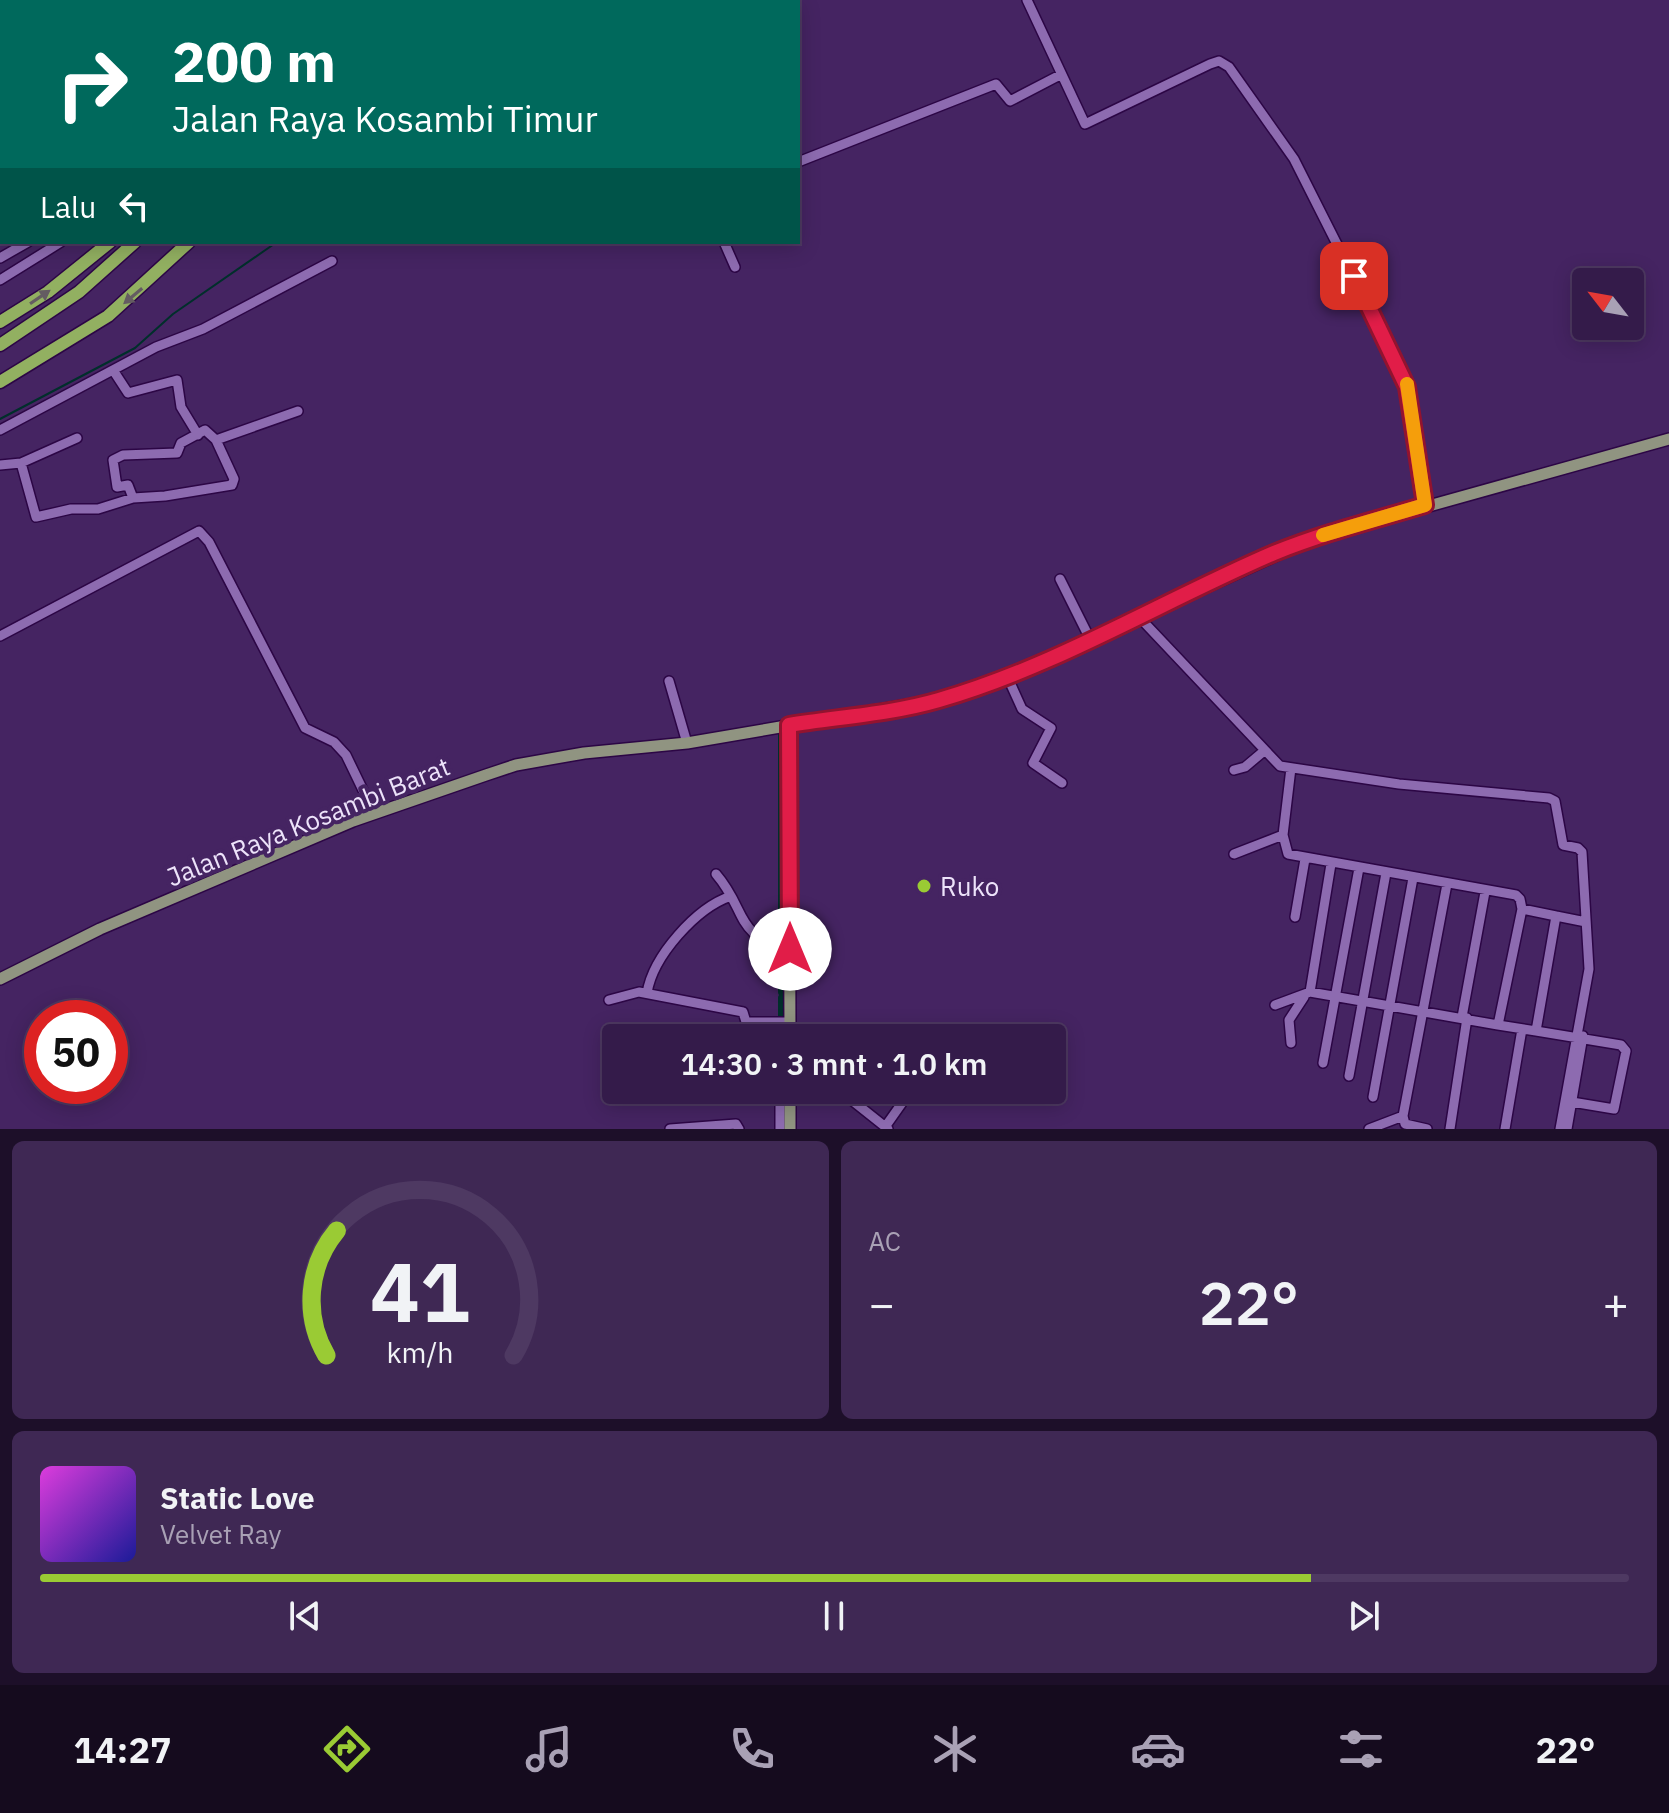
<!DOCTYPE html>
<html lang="id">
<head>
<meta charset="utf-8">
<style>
	body { margin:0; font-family:"IBM Plex Sans",sans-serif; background:#3f2854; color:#f1f3f6; height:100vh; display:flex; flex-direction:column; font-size:30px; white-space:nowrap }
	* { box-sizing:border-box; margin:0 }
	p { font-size:26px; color:#a9a1b5 }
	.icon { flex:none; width:44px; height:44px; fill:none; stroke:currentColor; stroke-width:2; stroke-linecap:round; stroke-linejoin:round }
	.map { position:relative; height:1129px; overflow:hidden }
	.side { display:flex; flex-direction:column; gap:12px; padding:12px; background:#1d0f29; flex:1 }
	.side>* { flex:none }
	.guide { position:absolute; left:0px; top:0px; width:800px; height:244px; box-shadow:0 4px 20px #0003,0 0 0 2px #4e3962; background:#00695c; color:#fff; overflow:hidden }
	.needle { width:52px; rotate:301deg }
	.tools { position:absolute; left:1572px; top:268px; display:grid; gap:16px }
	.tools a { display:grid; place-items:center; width:72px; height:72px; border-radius:8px; background:#341b4a; box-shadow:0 4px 20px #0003,0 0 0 2px #4e3962; font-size:40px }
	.speed { position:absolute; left:24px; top:1000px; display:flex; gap:16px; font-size:40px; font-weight:700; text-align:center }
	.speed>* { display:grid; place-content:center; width:104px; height:104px; border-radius:50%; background:#341b4a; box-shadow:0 4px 20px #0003,0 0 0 2px #4e3962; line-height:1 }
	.speed .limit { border:12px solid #d22; background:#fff; color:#111 }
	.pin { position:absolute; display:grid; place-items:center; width:68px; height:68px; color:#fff; margin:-34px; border-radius:16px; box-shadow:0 4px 12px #0006 }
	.me { position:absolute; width:88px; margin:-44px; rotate:0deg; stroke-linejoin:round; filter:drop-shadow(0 0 6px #0008) }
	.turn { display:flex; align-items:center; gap:28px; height:168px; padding:0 40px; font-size:36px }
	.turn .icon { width:104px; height:104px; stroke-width:2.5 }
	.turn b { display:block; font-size:56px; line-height:68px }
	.then { display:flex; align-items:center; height:76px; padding:0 40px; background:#0003; gap:16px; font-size:30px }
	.big { font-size:60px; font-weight:600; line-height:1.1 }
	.side .widget { flex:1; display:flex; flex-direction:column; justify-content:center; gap:12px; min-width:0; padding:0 28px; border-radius:12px; background:#3f2854 }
	.side .dial { align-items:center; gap:0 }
	.dial svg { height:208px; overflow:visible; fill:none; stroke:#4e3962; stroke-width:7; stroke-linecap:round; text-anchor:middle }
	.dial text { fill:#f1f3f6; stroke:none }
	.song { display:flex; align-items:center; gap:24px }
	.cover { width:96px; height:96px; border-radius:12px; background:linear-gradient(135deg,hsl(300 70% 55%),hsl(240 70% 35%)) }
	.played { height:8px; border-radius:4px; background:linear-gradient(90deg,#9acb34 80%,#4e3962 80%) }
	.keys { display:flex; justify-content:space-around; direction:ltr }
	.heat { display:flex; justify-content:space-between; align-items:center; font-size:44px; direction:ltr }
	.side .tiles { flex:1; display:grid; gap:12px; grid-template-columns:1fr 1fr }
	.widget:last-child { grid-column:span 2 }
	.trip { position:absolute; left:602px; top:1024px; width:464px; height:80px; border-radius:8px; background:#341b4a; box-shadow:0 4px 20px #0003,0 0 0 2px #4e3962; font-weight:600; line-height:80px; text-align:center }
	.dock { display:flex; height:128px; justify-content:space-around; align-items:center; background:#150b1e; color:#a9a1b5 }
	.dock .icon { width:56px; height:56px }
	.dock .current { color:#9acb34 }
	.dock b { font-size:36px; color:#f1f3f6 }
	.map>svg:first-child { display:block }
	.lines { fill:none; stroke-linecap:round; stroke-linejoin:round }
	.stream { stroke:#002f2b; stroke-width:2 }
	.canal { stroke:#002f2b; stroke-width:8 }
	.minor-casing { stroke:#2c0645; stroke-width:12 }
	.major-casing { stroke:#2c0645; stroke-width:14 }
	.highway-casing { stroke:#2c0645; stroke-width:15 }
	.minor { stroke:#8d6bb0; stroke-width:9 }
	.major { stroke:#909481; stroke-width:11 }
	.highway { stroke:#92b061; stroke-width:12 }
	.oneway { fill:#645c62 }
	.route-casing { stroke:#92132f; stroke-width:20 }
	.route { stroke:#e11d48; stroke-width:14 }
	.slow { stroke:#f59e0b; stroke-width:14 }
	.poi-dot { fill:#9acb34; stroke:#452462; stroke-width:3 }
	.labels { text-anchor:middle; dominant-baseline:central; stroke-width:8; stroke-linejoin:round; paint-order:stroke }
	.street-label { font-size:26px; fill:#ede3fa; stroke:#452462 }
	.poi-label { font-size:26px; fill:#ede3fa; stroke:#452462; text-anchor:start }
</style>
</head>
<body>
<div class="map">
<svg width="1669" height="1129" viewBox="0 0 1669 1129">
	<rect width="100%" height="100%" fill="#452462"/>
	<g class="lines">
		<path class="stream" d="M 420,2 L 420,0
			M 0,419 L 135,348 L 173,314 L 277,242"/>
		<path class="canal" d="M 782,992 L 782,735
			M 782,998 L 782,1025"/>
		<defs>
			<path id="minor" d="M 1027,0 L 1085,124 L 1210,64 L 1219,61 L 1229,67 L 1294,159 L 1403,375 L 1425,505
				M 66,2 L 68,0
				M 208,2 L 209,0
				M 228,2 L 229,0
				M 0,86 L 2,84
				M 798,162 L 996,84 L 1010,101 L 1060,75
				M 724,242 L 735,267
				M 0,258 L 28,242
				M 0,280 L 61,242
				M 113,370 L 128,393 L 177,380 L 181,407 L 198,435
				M 0,430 L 156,347 L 203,329 L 332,261
				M 216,440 L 298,411
				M 21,463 L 36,517 L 71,509 L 98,509 L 133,498 L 165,496 L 232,485 L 234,479 L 216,440 L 205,430 L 181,443 L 177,453 L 123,455 L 113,460 L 117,487 L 128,485 L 133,498
				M 0,465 L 21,463 L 77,438
				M 1060,579 L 1091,641
				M 1140,618 L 1280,766 L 1399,784 L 1549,798 L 1555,801 L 1563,845 L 1578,848 L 1582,852 L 1589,969 L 1560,1129
				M 0,636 L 199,531 L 209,542 L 305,728 L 334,742 L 346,755 L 374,813
				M 1007,676 L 1022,709 L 1051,728 L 1033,763 L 1062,783
				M 669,681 L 687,743
				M 1291,768 L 1283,835 L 1288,854 L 1516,895 L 1520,899 L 1522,909
				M 1234,770 L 1245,767 L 1264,751
				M 1234,854 L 1283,835
				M 716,874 C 748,911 733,936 790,949
				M 1556,916 L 1586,922
				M 1295,917 L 1305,859
				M 1310,992 L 1331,864
				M 647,993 C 653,956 696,908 731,896
				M 609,1000 L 639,992 L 743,1012 L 746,1022 L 790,1022
				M 1275,1005 L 1310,992 L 1498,1025
				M 1462,1017 L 1485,892
				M 779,1022 L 779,1038
				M 1536,1031 L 1498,1025 L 1522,909 L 1556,916 L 1536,1031 L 1621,1045 L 1626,1051 L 1614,1109 L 1572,1102
				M 1291,1043 L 1289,1020 L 1304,997
				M 1323,1063 L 1359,868
				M 1349,1076 L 1386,873
				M 780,1090 L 780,1129
				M 839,1090 L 888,1129
				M 1373,1097 L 1413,878
				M 885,1127 L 902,1103 L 886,1090
				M 670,1129 L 736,1124 L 739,1129
				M 1369,1129 L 1403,1116
				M 1427,1129 L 1405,1124 L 1403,1116 L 1447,884
				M 1450,1129 L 1467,1018
				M 1505,1129 L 1522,1029
				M 1567,1129 L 1583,1036"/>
			<path id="major" d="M 789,725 L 790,1038
				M 0,979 L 100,929 L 353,821 L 486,775 L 516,765 L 584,753 L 687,743 L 938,700 L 1024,670 L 1314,538 L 1669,439
				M 790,1129 L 790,1090"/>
			<path id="highway" d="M 265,2 L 266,0
				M 284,2 L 284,0
				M 326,2 L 327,0
				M 0,322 L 48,292 L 110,242
				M 0,345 L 79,292 L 135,242
				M 0,382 L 108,316 L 189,242"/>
		</defs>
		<use href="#minor" class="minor-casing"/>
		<use href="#major" class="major-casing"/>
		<use href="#highway" class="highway-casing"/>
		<use href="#minor" class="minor"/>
		<use href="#major" class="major"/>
		<use href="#highway" class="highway"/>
	</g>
	<defs><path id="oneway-solid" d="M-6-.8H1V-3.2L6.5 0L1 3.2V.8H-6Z" transform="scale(2)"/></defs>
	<g class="oneway">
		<use href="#oneway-solid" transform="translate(133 296) rotate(140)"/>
		<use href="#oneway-solid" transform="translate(40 297) rotate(-34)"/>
	</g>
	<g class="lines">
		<defs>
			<path id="route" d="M 790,949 L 789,725 C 838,717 891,714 939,700 C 1057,666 1162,601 1274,553 C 1323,533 1375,520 1425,505 L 1407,387 L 1354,276"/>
		</defs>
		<use href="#route" class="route-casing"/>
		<use href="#route" class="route"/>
		<path class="slow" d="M 1323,535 L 1425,505 L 1407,384"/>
	</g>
	<circle class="poi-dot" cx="924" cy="886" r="8"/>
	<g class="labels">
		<g class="street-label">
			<text transform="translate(308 821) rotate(-22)">Jalan Raya Kosambi Barat</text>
		</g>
		<g class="poi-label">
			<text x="940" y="886">Ruko</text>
		</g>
	</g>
</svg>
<div class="tools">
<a><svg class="needle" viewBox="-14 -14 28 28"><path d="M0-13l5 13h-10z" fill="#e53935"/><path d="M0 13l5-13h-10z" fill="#a9a1b5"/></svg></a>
</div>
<div class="speed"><div class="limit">50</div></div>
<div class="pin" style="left:1354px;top:276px;background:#d93025"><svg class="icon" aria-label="arrive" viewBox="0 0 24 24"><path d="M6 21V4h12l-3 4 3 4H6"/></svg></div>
<svg class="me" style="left:790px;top:949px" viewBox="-20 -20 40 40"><circle r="19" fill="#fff"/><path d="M0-13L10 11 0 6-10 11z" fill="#e11d48"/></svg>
<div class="trip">14:30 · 3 mnt · 1.0 km</div>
<div class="guide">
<div class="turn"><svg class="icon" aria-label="right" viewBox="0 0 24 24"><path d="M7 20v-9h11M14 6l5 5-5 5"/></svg><div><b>200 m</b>Jalan Raya Kosambi Timur</div></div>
<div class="then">Lalu<svg class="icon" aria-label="left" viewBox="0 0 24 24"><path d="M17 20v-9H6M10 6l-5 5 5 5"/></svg></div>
</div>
</div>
<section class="side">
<div class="tiles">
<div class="widget dial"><svg viewBox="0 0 100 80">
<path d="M14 69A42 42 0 1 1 86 69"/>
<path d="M14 69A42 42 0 0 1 18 21" stroke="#9acb34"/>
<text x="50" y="56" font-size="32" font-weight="700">41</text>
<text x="50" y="72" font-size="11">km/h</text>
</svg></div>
<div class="widget"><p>AC</p>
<div class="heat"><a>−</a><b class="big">22°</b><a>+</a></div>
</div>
<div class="widget">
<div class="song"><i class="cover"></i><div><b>Static Love</b><p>Velvet Ray</p></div></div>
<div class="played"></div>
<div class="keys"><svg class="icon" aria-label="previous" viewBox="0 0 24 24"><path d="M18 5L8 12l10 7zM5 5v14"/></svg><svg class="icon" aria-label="pause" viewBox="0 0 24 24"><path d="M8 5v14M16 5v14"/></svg><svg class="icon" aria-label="next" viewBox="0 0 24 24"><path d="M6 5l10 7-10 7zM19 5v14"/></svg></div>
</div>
</div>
</section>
<nav class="dock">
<b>14:27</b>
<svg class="icon current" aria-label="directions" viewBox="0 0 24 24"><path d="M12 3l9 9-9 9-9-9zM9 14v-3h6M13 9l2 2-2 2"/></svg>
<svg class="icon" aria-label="music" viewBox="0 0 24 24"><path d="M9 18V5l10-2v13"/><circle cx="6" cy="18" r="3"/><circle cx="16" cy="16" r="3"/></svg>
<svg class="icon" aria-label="phone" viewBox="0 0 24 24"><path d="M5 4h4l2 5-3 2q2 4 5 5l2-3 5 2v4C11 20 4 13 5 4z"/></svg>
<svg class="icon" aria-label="climate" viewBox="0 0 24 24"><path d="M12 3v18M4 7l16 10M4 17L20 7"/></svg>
<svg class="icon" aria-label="car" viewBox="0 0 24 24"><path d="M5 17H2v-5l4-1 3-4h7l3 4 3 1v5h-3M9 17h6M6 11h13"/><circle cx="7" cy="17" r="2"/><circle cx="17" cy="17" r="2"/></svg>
<svg class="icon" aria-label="filters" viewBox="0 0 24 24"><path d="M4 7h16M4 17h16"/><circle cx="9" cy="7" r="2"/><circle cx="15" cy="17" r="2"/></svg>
<b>22°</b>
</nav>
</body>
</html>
